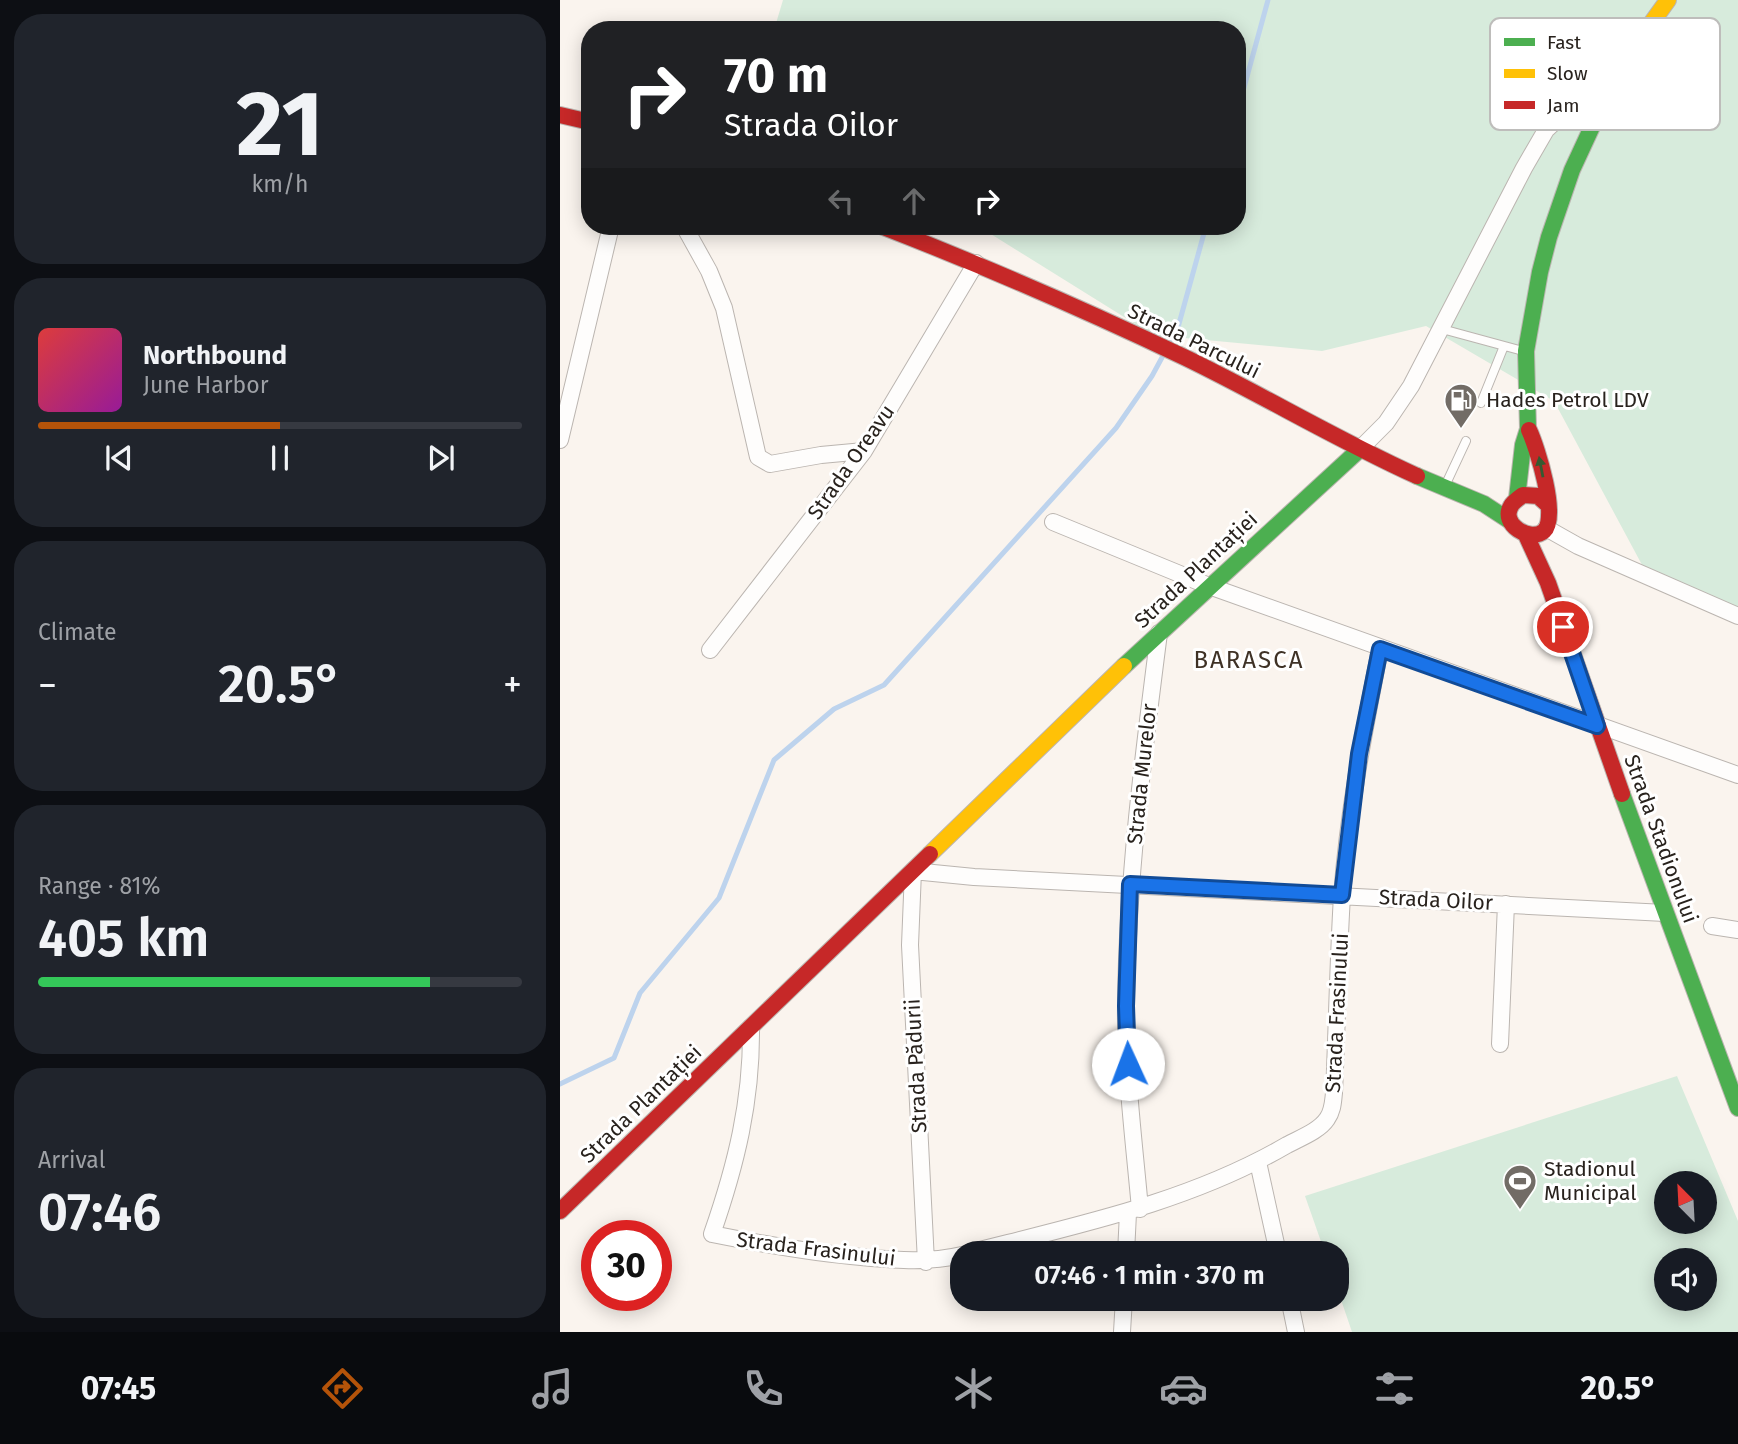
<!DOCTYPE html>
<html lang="en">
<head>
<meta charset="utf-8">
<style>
	body { margin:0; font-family:"Fira Sans",sans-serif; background:#20242c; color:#f1f3f6; height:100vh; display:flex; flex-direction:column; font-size:26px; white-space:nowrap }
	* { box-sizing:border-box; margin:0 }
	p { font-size:23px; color:#9ea1a6 }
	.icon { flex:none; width:38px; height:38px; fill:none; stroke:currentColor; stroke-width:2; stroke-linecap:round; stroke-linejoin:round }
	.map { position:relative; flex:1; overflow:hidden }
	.side { display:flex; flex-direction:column; gap:14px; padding:14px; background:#0d0f14; width:560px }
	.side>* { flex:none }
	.guide { position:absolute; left:21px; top:21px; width:665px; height:214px; border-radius:28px; box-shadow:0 4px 18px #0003; background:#202124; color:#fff; overflow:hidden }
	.needle { width:46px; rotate:336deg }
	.controls { position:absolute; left:1094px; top:1171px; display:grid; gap:14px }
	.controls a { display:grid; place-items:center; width:63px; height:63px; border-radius:50%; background:#171b24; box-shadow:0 4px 18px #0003; font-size:35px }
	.speed { position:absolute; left:21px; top:1220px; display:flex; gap:14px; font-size:35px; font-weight:700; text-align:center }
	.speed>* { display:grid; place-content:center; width:91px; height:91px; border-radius:50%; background:#171b24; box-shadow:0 4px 18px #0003; line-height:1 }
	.speed .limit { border:10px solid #d22; background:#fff; color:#111 }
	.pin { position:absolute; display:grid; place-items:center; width:60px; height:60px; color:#fff; margin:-30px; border:4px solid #fff; border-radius:50%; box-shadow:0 2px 7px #0007 }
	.me { position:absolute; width:77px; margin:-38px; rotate:358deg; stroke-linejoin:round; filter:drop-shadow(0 0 5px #0008) }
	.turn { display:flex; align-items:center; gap:24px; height:147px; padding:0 28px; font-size:32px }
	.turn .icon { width:91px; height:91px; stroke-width:2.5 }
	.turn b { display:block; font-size:49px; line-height:60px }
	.lanes { display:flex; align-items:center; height:66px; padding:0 28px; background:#0003; justify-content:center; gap:35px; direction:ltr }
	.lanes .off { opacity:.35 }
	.big { font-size:52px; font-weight:600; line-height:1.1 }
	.side .tile { flex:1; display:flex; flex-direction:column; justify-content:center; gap:10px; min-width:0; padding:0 24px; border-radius:28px; background:#20242c }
	.side .dial { align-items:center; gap:0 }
	.dial b { font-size:91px; line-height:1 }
	.song { display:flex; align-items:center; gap:21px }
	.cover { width:84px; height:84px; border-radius:10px; background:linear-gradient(135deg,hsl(0 70% 55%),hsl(300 70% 35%)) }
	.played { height:7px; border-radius:4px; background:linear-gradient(90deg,#b45309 50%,#363941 50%) }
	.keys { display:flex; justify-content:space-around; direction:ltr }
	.heat { display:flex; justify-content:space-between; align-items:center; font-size:38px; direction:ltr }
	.charge { height:10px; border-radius:5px; background:linear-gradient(90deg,#34c759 81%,#363941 0) }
	.trip { position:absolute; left:390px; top:1241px; width:399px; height:70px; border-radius:28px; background:#171b24; box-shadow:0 4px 18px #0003; font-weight:600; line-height:70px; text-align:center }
	.tabs { display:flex; height:112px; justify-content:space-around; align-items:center; background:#090b0e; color:#9ea1a6 }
	.tabs .icon { width:49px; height:49px }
	.tabs .active { color:#b45309 }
	.tabs b { font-size:32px; color:#f1f3f6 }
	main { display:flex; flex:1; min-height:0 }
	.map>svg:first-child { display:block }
	.green { fill:#d7ebdc; fill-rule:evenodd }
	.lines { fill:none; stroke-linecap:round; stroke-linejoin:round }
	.stream { stroke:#bdd3ed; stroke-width:5 }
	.lane-casing { stroke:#bbb5b0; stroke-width:10 }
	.street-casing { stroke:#bbb5b0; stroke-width:18 }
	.fast-casing { stroke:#bbb5b0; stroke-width:18 }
	.slow-casing { stroke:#bbb5b0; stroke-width:18 }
	.jam-casing { stroke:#bbb5b0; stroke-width:18 }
	.lane { stroke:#fefdfc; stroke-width:8 }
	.street { stroke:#fefdfc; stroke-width:16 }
	.fast { stroke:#4caf50; stroke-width:16 }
	.slow { stroke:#ffc107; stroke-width:16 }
	.jam { stroke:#c62828; stroke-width:16 }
	.oneway { fill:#365a31 }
	.route-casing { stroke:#114b97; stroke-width:18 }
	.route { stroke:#1a73e8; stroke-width:12 }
	.labels { text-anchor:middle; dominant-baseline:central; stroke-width:6; stroke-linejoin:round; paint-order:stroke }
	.street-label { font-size:21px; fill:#28221d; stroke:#fff }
	.poi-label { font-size:21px; fill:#28221d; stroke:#fff; text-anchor:start }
	.quarter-label { font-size:24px; letter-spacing:2px; fill:#3f3226; stroke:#fff }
	.key { fill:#fff; stroke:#bebdbb; stroke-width:2 }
	.key-label { font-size:19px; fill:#28221d }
</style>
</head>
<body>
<main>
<section class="side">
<div class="tile dial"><b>21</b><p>km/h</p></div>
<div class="tile">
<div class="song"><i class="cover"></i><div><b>Northbound</b><p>June Harbor</p></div></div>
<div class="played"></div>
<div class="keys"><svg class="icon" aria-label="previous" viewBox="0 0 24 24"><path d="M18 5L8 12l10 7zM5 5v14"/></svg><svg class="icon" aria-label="pause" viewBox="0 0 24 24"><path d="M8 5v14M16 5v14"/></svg><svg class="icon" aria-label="next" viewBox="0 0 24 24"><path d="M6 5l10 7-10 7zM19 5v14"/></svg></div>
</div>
<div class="tile"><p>Climate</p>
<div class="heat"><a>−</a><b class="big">20.5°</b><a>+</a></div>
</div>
<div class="tile"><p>Range · 81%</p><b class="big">405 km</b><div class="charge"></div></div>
<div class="tile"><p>Arrival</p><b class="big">07:46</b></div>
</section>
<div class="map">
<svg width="1178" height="1332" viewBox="0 0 1178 1332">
	<rect width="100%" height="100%" fill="#faf4ee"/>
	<path class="green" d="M 223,0 L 1178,0 L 1178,609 L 1088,576 L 994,401 L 866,326 L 762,351 L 593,335 L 418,226 L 677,226 L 677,30 L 214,30 Z
		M 1117,1076 L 1178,1221 L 1178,1332 L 792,1332 L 777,1288 L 777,1253 L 765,1253 L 745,1196 ZM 1106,1183 L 1144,1183 L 1144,1222 L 1106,1222 ZM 1106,1260 L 1144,1260 L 1144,1298 L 1106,1298 Z"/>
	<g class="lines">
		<path class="stream" d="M 677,113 L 708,0
			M 610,344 L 617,331 L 646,226
			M 0,1084 L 54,1058 L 80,993 L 159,898 L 214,760 L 274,709 L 324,685 L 556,428 L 592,376 L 605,352"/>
		<defs>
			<path id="lane" d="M 882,329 L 963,351
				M 921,403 L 944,346
				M 885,486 L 906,441"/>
			<path id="street" d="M 124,226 L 149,271 L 164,308 L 198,457 L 210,464 L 261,455 L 304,451
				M 0,440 L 51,226
				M 799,450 L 826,423 L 851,386 L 964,168 L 986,130 L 1001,116 L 1042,103
				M 493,522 L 649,586 L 1178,775
				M 986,528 L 1018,546 L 1178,616
				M 150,650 L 304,451 L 416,263
				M 1152,926 L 1178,930
				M 191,1027 C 192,1101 176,1165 152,1234 C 202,1244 250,1253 301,1257 C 336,1260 368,1263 402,1255
				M 940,1044 L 946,904
				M 698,1162 L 718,1253
				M 580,1209 C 574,1141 565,1074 566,1006 C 567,881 583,757 599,633
				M 408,1253 C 518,1225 629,1202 727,1145 C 740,1138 759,1131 767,1119 C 773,1111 773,1101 774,1093 C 777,1027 778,961 782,896 C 788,812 804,731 820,649
				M 566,1253 L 568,1213
				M 366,1262 L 350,945 L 353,871 L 414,877 L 1105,913
				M 729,1298 L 736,1332
				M 562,1332 L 564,1298"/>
			<path id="fast" d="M 857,476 L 924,504 L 950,521
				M 957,498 L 963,445 L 968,429 L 966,351 L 980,272 L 989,237 L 1012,170 L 1043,103
				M 564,666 L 799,450
				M 1062,794 L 1178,1108"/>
			<path id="slow" d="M 1043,103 L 1072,50 L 1108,0
				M 370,854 L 564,666"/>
			<path id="jam" d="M 0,115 L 30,122
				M 321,226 C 424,266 525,310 624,357 C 703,395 777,440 857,476
				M 969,430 C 977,447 999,517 984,531 C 970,543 940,524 951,506 C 953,502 959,498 963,495 L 978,496 L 988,505
				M 966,535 L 988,583 L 1062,794
				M 0,1211 L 370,854"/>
		</defs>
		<use href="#lane" class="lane-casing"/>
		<use href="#street" class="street-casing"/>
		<use href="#fast" class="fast-casing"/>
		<use href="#slow" class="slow-casing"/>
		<use href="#jam" class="jam-casing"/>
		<use href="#lane" class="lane"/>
		<use href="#street" class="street"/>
		<use href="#fast" class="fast"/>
		<use href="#slow" class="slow"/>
		<use href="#jam" class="jam"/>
	</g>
	<defs><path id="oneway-solid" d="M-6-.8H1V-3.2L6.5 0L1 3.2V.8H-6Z" transform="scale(1.75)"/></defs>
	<use class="oneway" href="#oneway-solid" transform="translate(981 467) rotate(-101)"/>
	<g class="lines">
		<defs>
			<path id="route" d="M 568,1064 L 566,1006 L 570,884 L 782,895 L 799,754 L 820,649 L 1037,726 L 1003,627"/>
		</defs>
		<use href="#route" class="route-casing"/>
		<use href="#route" class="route"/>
	</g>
	<defs>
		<symbol id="fuel-pin" viewBox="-11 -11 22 30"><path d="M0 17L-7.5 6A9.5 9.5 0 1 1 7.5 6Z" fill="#726c66" stroke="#fff"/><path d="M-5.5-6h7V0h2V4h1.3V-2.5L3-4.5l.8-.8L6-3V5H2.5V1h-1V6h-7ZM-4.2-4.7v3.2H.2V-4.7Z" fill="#fff"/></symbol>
		<symbol id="stadium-pin" viewBox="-11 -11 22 30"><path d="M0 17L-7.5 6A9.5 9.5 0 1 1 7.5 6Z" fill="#726c66" stroke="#fff"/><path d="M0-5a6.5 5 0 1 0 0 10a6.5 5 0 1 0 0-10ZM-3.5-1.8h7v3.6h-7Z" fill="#fff"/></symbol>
	</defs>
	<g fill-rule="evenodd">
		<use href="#fuel-pin" x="882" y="381" width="38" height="52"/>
		<use href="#stadium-pin" x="941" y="1162" width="38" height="52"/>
	</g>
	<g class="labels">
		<g class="street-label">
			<text transform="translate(634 341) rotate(26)">Strada Parcului</text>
			<text transform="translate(291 462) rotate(-55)">Strada Oreavu</text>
			<text transform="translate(636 570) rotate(-43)">Strada Plantației</text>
			<text transform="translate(582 774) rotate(-84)">Strada Murelor</text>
			<text transform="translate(1101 839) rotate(70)">Strada Stadionului</text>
			<text transform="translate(876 900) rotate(3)">Strada Oilor</text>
			<text transform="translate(777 1013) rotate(-87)">Strada Frasinului</text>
			<text transform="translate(356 1066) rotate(-93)">Strada Pădurii</text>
			<text transform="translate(81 1104) rotate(-44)">Strada Plantației</text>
			<text transform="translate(256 1249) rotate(7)">Strada Frasinului</text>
		</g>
		<g class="poi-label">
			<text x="926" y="400">Hades Petrol LDV</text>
			<text x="984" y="1169">Stadionul<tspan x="984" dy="24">Municipal</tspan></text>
		</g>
		<g class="quarter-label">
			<text x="689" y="660">BARASCA</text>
		</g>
	</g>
	<rect x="930" y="18" width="230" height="112" rx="10" class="key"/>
	<rect x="944" y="38" width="31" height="8" fill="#4caf50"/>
	<rect x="944" y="69" width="31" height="9" fill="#ffc107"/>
	<rect x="944" y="101" width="31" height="8" fill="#c62828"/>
	<g class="key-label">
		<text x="987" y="49">Fast</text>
		<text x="987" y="80">Slow</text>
		<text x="987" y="112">Jam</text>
	</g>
</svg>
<div class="controls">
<a><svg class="needle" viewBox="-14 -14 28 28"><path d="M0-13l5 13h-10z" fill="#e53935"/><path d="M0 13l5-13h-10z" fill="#9ea1a6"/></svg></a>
<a><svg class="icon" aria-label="sound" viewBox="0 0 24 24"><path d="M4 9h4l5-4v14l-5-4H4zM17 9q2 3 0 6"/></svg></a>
</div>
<div class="speed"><div class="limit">30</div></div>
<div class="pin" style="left:1003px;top:627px;background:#d93025"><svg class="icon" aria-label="arrive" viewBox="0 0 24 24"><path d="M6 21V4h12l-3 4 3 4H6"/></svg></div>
<svg class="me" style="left:568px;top:1064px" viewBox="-20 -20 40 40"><circle r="19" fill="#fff"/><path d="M0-13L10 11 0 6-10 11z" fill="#1a73e8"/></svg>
<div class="trip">07:46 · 1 min · 370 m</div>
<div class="guide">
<div class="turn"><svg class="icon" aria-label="right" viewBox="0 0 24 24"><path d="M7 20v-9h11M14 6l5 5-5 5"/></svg><div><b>70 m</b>Strada Oilor</div></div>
<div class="lanes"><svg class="icon off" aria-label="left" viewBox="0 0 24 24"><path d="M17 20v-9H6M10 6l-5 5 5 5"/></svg><svg class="icon off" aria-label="ahead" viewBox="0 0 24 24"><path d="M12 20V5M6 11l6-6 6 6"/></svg><svg class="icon" aria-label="right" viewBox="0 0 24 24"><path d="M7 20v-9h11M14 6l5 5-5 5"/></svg></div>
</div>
</div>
</main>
<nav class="tabs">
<b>07:45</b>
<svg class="icon active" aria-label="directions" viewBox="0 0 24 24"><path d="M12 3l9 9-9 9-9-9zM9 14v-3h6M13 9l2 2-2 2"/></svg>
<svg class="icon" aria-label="music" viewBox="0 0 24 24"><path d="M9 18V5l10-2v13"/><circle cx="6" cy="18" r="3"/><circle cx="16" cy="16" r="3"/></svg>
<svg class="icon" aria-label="phone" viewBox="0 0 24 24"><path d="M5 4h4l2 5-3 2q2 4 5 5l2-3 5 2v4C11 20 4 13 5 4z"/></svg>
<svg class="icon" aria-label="climate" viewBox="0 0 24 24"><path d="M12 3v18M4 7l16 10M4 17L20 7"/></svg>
<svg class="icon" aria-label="car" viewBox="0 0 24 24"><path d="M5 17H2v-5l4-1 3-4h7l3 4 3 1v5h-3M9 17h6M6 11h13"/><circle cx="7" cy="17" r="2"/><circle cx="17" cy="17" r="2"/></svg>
<svg class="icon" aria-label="filters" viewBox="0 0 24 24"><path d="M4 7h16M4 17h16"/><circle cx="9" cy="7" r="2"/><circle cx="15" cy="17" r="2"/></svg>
<b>20.5°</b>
</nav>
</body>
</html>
